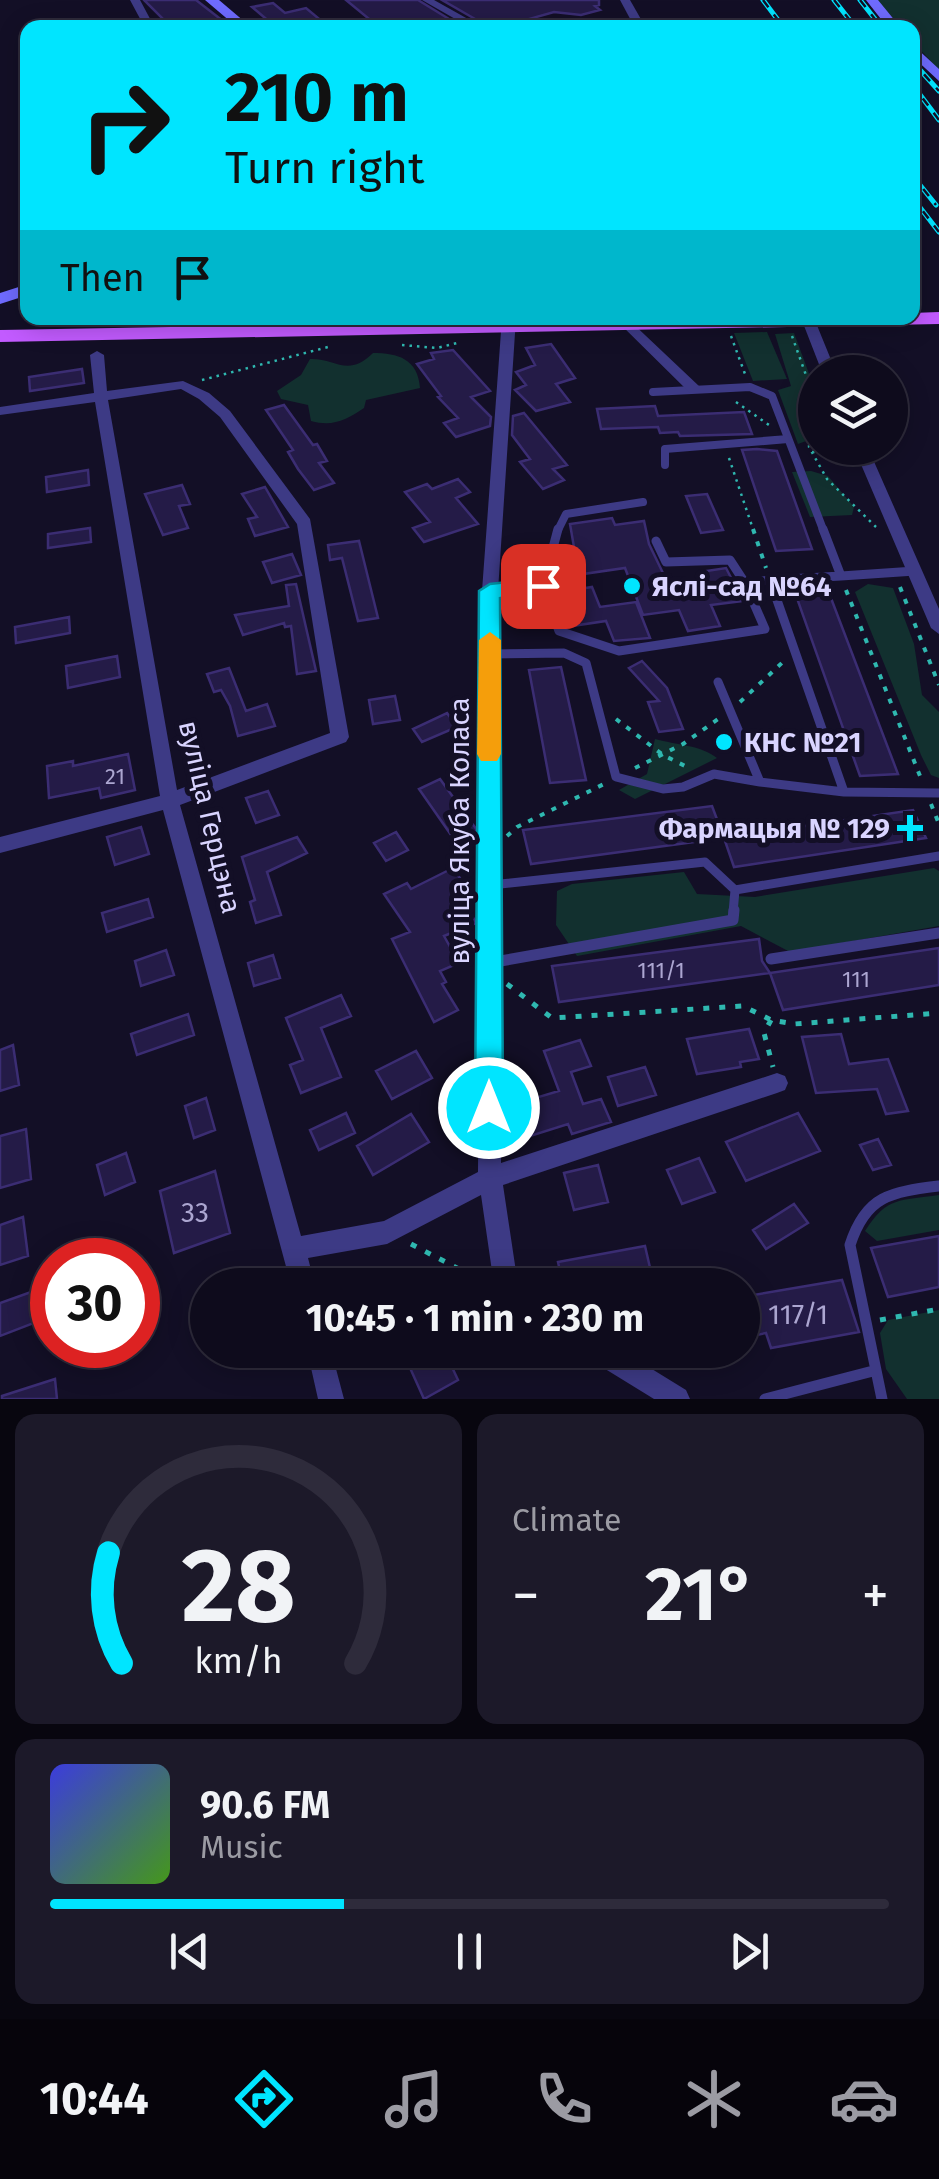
<!DOCTYPE html>
<html lang="en">
<head>
<meta charset="utf-8">
<style>
	body { margin:0; font-family:"Fira Sans",sans-serif; background:#1c1929; color:#f1f3f6; height:100vh; display:flex; flex-direction:column; font-size:38px; white-space:nowrap }
	* { box-sizing:border-box; margin:0 }
	p { font-size:32px; color:#9b9ba3 }
	.icon { flex:none; width:55px; height:55px; fill:none; stroke:currentColor; stroke-width:2; stroke-linecap:round; stroke-linejoin:round }
	.map { position:relative; height:1399px; overflow:hidden }
	.details { display:flex; flex-direction:column; gap:15px; padding:15px; background:#08060f; flex:1 }
	.details>* { flex:none }
	.banner { position:absolute; left:20px; top:20px; width:900px; height:305px; border-radius:20px; box-shadow:0 5px 25px #0003,0 0 0 2px #2e2b3b; background:#00e5ff; color:#111; overflow:hidden }
	.buttons { position:absolute; left:798px; top:355px; display:grid; gap:20px }
	.buttons a { display:grid; place-items:center; width:110px; height:110px; border-radius:50%; background:#0e0b1c; box-shadow:0 5px 25px #0003,0 0 0 2px #2e2b3b; font-size:50px }
	.speed { position:absolute; left:30px; top:1238px; display:flex; gap:20px; font-size:50px; font-weight:700; text-align:center }
	.speed>* { display:grid; place-content:center; width:130px; height:130px; border-radius:50%; background:#0e0b1c; box-shadow:0 5px 25px #0003,0 0 0 2px #2e2b3b; line-height:1 }
	.speed .limit { border:15px solid #d22; background:#fff; color:#111 }
	.pin { position:absolute; display:grid; place-items:center; width:85px; height:85px; color:#fff; margin:-42px; border-radius:20px; box-shadow:0 5px 15px #0006 }
	.me { position:absolute; width:110px; margin:-55px; rotate:0deg; stroke-linejoin:round; filter:drop-shadow(0 0 8px #0008) }
	.turn { display:flex; align-items:center; gap:35px; height:210px; padding:0 40px; font-size:45px }
	.turn .icon { width:130px; height:130px; stroke-width:2.5 }
	.turn b { display:block; font-size:70px; line-height:85px }
	.then { display:flex; align-items:center; height:95px; padding:0 40px; background:#0003; gap:20px; font-size:38px }
	.big { font-size:75px; font-weight:700; line-height:1.1 }
	.details .widget { flex:1; display:flex; flex-direction:column; justify-content:center; gap:15px; min-width:0; padding:0 35px; border-radius:20px; background:#1c1929 }
	.details .dial { align-items:center; gap:0 }
	.dial svg { height:260px; overflow:visible; fill:none; stroke:#2e2b3b; stroke-width:7; stroke-linecap:round; text-anchor:middle }
	.dial text { fill:#f1f3f6; stroke:none }
	.song { display:flex; align-items:center; gap:30px }
	.cover { width:120px; height:120px; border-radius:15px; background:linear-gradient(135deg,hsl(240 70% 55%),hsl(100 70% 35%)) }
	.played { height:10px; border-radius:5px; background:linear-gradient(90deg,#00e5ff 35%,#2e2b3b 35%) }
	.keys { display:flex; justify-content:space-around; direction:ltr }
	.heat { display:flex; justify-content:space-between; align-items:center; font-size:55px; direction:ltr }
	.details .tiles { flex:1; display:grid; gap:15px; grid-template-columns:1fr 1fr }
	.widget:last-child { grid-column:span 2 }
	.trip { position:absolute; left:190px; top:1268px; width:570px; height:100px; border-radius:50px; background:#0e0b1c; box-shadow:0 5px 25px #0003,0 0 0 2px #2e2b3b; font-weight:700; line-height:100px; text-align:center }
	.tab-bar { display:flex; height:160px; justify-content:space-around; align-items:center; background:#06040b; color:#9b9ba3 }
	.tab-bar .icon { width:70px; height:70px }
	.tab-bar .selected { color:#00e5ff }
	.tab-bar b { font-size:45px; color:#f1f3f6 }
	.map>svg:first-child { display:block }
	.green { fill:#12302f }
	.building { fill:#241b47; stroke:#3b2d73; stroke-width:2.5 }
	.lines { fill:none; stroke-linecap:round; stroke-linejoin:round }
	.path-far2 { stroke:#2fb8b0; stroke-width:2.5; stroke-dasharray:2.5 5; stroke-linecap:butt }
	.path-far1 { stroke:#2fb8b0; stroke-width:4; stroke-dasharray:5 8; stroke-linecap:butt }
	.path { stroke:#2fb8b0; stroke-width:5; stroke-dasharray:6 10; stroke-linecap:butt }
	.service-far2 { stroke:#3d3a85; stroke-width:8 }
	.service-far1 { stroke:#3d3a85; stroke-width:9 }
	.service { stroke:#3d3a85; stroke-width:11 }
	.minor { fill:#3d3a85; fill-rule:evenodd }
	.tertiary { fill:#3d3a85; fill-rule:evenodd }
	.secondary { fill:#6f6bff; fill-rule:evenodd }
	.primary { fill:#c25bff; fill-rule:evenodd }
	.rail-casing { stroke:#00e5ff; stroke-width:5 }
	.rail { stroke:#130f26; stroke-width:2.5; stroke-dasharray:9; stroke-linecap:butt }
	.route { fill:#00e5ff; stroke:#0095a6; stroke-width:2.5 }
	.slow { fill:#f59e0b }
	.poi-dot { fill:#00e5ff; stroke:#130f26; stroke-width:4 }
	.labels { text-anchor:middle; dominant-baseline:central; stroke-width:10; stroke-linejoin:round; paint-order:stroke }
	.number-label { font-size:22px; fill:#aca6d1 }
	.poi-label { font-size:28px; font-weight:bold; fill:#d9d4ff; stroke:#130f26; text-anchor:start }
	.street-label { font-size:28px; fill:#d9d4ff; stroke:#130f26 }
	.near-number-label { font-size:28px; fill:#aca6d1 }
</style>
</head>
<body>
<div class="map">
<svg width="939" height="1399" viewBox="0 0 939 1399">
	<rect width="100%" height="100%" fill="#130f26"/>
	<path class="green" d="M 877,0 L 939,0 L 939,70 L 913,42 L 912,28 L 901,27 Z
		M 767,332 L 787,379 L 753,381 L 734,333 Z
		M 794,333 L 815,390 L 814,438 L 798,444 L 778,390 L 791,386 L 775,334 Z
		M 373,353 C 398,353 418,359 420,388 L 366,400 L 364,408 C 346,420 333,427 311,421 L 308,405 L 281,399 L 277,391 L 301,375 L 310,359 C 335,358 348,378 373,353 Z
		M 811,471 L 828,476 L 854,507 L 852,515 L 810,517 L 792,472 Z
		M 868,584 L 893,588 L 914,644 L 922,695 L 939,712 L 939,778 L 931,775 L 921,755 L 855,592 Z
		M 655,739 C 676,745 701,745 717,758 L 635,799 L 619,790 L 647,774 Z
		M 934,868 L 939,871 L 939,926 L 790,952 L 741,926 L 577,956 L 556,925 L 557,891 L 572,884 L 684,872 L 697,894 L 755,897 Z
		M 939,1195 L 939,1230 L 877,1241 L 865,1231 C 887,1196 900,1201 939,1195 Z
		M 939,1310 L 939,1399 L 907,1399 L 886,1369 L 880,1333 L 888,1320 Z"/>
	<path class="building" d="M 144,0 L 196,0 L 232,28 L 172,28 Z
		M 346,0 L 418,0 L 462,27 L 380,28 Z
		M 442,0 L 599,0 L 599,5 L 595,6 L 600,10 L 581,15 L 554,12 L 501,27 L 491,20 L 482,23 Z
		M 273,3 L 285,13 L 306,8 L 330,28 L 256,28 L 250,22 L 265,18 L 252,7 Z
		M 551,344 L 575,378 L 556,384 L 570,402 L 536,411 L 515,390 L 526,385 L 516,372 L 535,365 L 526,348 Z
		M 453,350 L 490,391 L 471,397 L 491,417 L 490,426 L 456,437 L 444,423 L 458,418 L 438,397 L 441,396 L 417,364 L 434,359 L 431,353 Z
		M 82,369 L 84,383 L 30,391 L 29,377 Z
		M 284,405 L 313,445 L 317,444 L 327,461 L 319,463 L 334,483 L 314,490 L 298,469 L 288,452 L 293,450 L 266,410 Z
		M 655,406 L 658,416 L 744,412 L 752,434 L 680,436 L 678,432 L 660,433 L 658,427 L 601,429 L 597,409 Z
		M 524,413 L 567,465 L 553,469 L 564,480 L 543,489 L 520,462 L 530,459 L 512,435 L 513,416 Z
		M 757,449 L 777,451 L 812,549 L 776,551 L 742,450 Z
		M 88,470 L 89,485 L 47,492 L 46,477 Z
		M 458,479 L 470,492 L 456,498 L 478,524 L 424,542 L 413,528 L 430,522 L 405,492 L 427,484 L 432,489 Z
		M 182,485 L 190,504 L 179,506 L 188,528 L 163,535 L 145,494 Z
		M 265,487 L 288,527 L 255,536 L 248,519 L 257,517 L 242,494 Z
		M 707,494 L 723,530 L 701,533 L 686,496 Z
		M 612,518 L 615,525 L 644,521 L 649,544 L 674,596 L 709,591 L 700,572 L 726,568 L 743,601 L 711,605 L 720,626 L 688,631 L 679,610 L 643,615 L 625,568 L 583,574 L 575,553 L 570,524 Z
		M 90,528 L 91,542 L 48,548 L 48,534 Z
		M 359,541 L 378,618 L 358,621 L 342,558 L 330,560 L 328,545 Z
		M 292,554 L 301,575 L 272,583 L 263,562 Z
		M 296,584 L 316,671 L 297,674 L 291,626 L 285,627 L 284,623 L 243,635 L 235,615 L 289,606 L 286,585 Z
		M 826,585 L 898,774 L 860,776 L 793,587 Z
		M 592,587 L 600,607 L 636,602 L 650,638 L 614,641 L 606,621 L 572,626 L 561,592 Z
		M 69,617 L 70,633 L 16,643 L 15,627 Z
		M 117,656 L 120,677 L 68,688 L 66,666 Z
		M 642,661 L 667,688 L 683,729 L 659,732 L 648,702 L 659,701 L 629,668 Z
		M 561,667 L 586,780 L 550,783 L 529,670 Z
		M 229,668 L 246,711 L 267,704 L 275,726 L 238,736 L 230,706 L 221,690 L 214,692 L 207,674 Z
		M 395,696 L 400,720 L 373,724 L 369,700 Z
		M 447,713 L 457,727 L 422,742 L 413,729 Z
		M 128,754 L 135,790 L 101,798 L 99,788 L 49,798 L 47,766 L 73,761 L 73,766 Z
		M 440,779 L 477,830 L 456,842 L 419,789 Z
		M 268,791 L 279,815 L 256,823 L 246,798 Z
		M 712,806 L 724,838 L 531,864 L 523,830 Z
		M 913,810 L 926,838 L 734,867 L 724,838 Z
		M 141,827 L 149,854 L 115,865 L 107,837 Z
		M 396,832 L 408,850 L 386,861 L 374,843 Z
		M 297,837 L 307,853 L 267,872 L 281,915 L 256,923 L 250,902 L 255,900 L 242,857 Z
		M 453,868 L 466,887 L 459,891 L 476,923 L 444,936 L 459,963 L 440,971 L 446,982 L 442,984 L 458,1010 L 434,1022 L 392,939 L 410,932 L 384,894 L 407,883 L 411,889 Z
		M 148,899 L 153,917 L 107,932 L 102,913 Z
		M 759,939 L 762,961 L 770,973 L 559,1002 L 552,966 Z
		M 939,948 L 939,985 L 783,1010 L 770,973 Z
		M 166,950 L 174,975 L 141,986 L 135,961 Z
		M 273,955 L 280,978 L 254,986 L 248,963 Z
		M 341,995 L 351,1016 L 321,1028 L 341,1077 L 301,1093 L 290,1065 L 303,1060 L 286,1018 Z
		M 188,1014 L 194,1035 L 137,1055 L 131,1034 Z
		M 749,1029 L 759,1059 L 740,1062 L 741,1067 L 697,1074 L 687,1039 Z
		M 841,1034 L 849,1064 L 888,1059 L 908,1111 L 886,1114 L 877,1089 L 816,1093 L 802,1037 Z
		M 580,1040 L 591,1066 L 571,1072 L 583,1104 L 601,1099 L 611,1122 L 572,1134 L 568,1124 L 527,1137 L 515,1104 L 559,1091 L 544,1051 Z
		M 13,1045 L 19,1085 L 0,1091 L 0,1050 Z
		M 416,1051 L 432,1078 L 392,1099 L 376,1071 Z
		M 645,1067 L 656,1095 L 618,1106 L 608,1077 Z
		M 206,1098 L 215,1130 L 194,1138 L 185,1106 Z
		M 346,1113 L 355,1133 L 319,1150 L 310,1130 Z
		M 798,1113 L 820,1151 L 746,1181 L 726,1142 Z
		M 411,1114 L 429,1142 L 373,1175 L 357,1146 Z
		M 26,1129 L 31,1179 L 0,1188 L 0,1136 Z
		M 878,1139 L 891,1165 L 873,1170 L 860,1145 Z
		M 126,1153 L 135,1182 L 105,1195 L 97,1165 Z
		M 699,1158 L 715,1192 L 682,1204 L 667,1170 Z
		M 598,1165 L 608,1202 L 574,1210 L 564,1173 Z
		M 215,1171 L 230,1233 L 174,1253 L 160,1191 Z
		M 794,1204 L 808,1223 L 766,1249 L 753,1230 Z
		M 23,1217 L 28,1256 L 0,1265 L 0,1225 Z
		M 939,1236 L 939,1287 L 888,1297 L 871,1248 Z
		M 645,1246 L 654,1285 L 563,1285 L 558,1262 Z
		M 842,1280 L 859,1332 L 771,1348 L 766,1333 L 742,1338 L 742,1297 Z
		M 34,1291 L 39,1321 L 0,1336 L 0,1303 Z
		M 402,1350 L 444,1350 L 458,1380 L 424,1399 Z
		M 55,1379 L 57,1399 L 2,1399 L 2,1396 Z"/>
	<g class="lines">
		<path class="path-far2" d="M 731,336 L 745,374
			M 792,336 L 812,392 L 809,447 L 827,479 L 876,527
			M 402,345 L 437,348 L 457,343
			M 202,380 L 328,347
			M 736,402 L 769,425
			M 812,452 L 828,452
			M 729,458 L 754,532"/>
		<path class="path-far1" d="M 753,529 L 766,568
			M 900,587 L 939,685
			M 846,590 L 922,781
			M 740,702 L 784,661
			M 616,719 L 663,755 L 691,769
			M 635,768 L 683,744 L 721,717
			M 931,804 L 939,824
			M 507,836 L 517,827 L 604,784"/>
		<path class="path" d="M 507,984 L 552,1018 L 743,1006 L 771,1020 L 794,1024 L 939,1013
			M 771,1020 L 764,1033 L 773,1067
			M 411,1244 L 482,1281
			M 880,1320 L 939,1309"/>
		<path class="service-far2" d="M 653,392 L 750,387 L 772,396 L 824,532
			M 665,465 L 665,449 L 788,439
			M 557,532 L 566,514 L 643,502"/>
		<path class="service-far1" d="M 823,529 L 841,576 L 915,571
			M 656,541 L 666,562 L 730,560 L 745,583 L 770,580
			M 841,576 L 770,580 L 844,792 L 939,793
			M 543,585 L 559,631 L 619,651 L 765,629 L 745,583
			M 490,591 L 543,585 L 558,529
			M 490,654 L 564,653 L 586,663 L 616,777 L 663,789 L 683,787 L 714,774 L 760,782
			M 718,682 L 760,782 L 844,792
			M 491,885 L 705,862 L 735,890 L 733,913
			M 735,890 L 939,856"/>
		<path class="service" d="M 771,959 L 939,933
			M 489,963 L 733,920 L 734,910
			M 765,1399 L 873,1371
			M 882,1399 L 850,1245 C 866,1195 891,1192 939,1186"/>
		<path class="minor" d="M 130,0 L 140,0 L 155,28 L 145,28 Z
			M 422,0 L 434,0 L 484,28 L 471,28 Z
			M 502,318 L 516,318 L 498,591 L 501,1163 L 777,1073 L 785,1076 L 788,1083 L 785,1090 L 777,1093 L 503,1185 L 518,1285 L 494,1285 L 481,1195 L 387,1244 L 308,1258 L 315,1285 L 291,1285 L 163,810 L 0,853 L 0,837 L 160,796 L 95,402 L 0,415 L 0,407 L 94,393 L 90,355 L 97,351 L 104,355 L 107,391 L 183,381 L 209,393 L 230,411 L 310,519 L 349,737 L 346,742 L 180,805 L 301,1236 L 384,1221 L 478,1172 L 482,591 ZM 181,389 L 199,399 L 220,417 L 297,524 L 330,733 L 177,790 L 108,400 Z
			M 614,318 L 627,318 L 700,387 L 700,393 L 690,393 Z
			M 801,318 L 814,318 L 836,372 L 822,372 Z
			M 854,448 L 868,448 L 939,609 L 939,634 L 931,628 Z
			M 307,1350 L 331,1350 L 344,1399 L 318,1399 Z
			M 586,1350 L 621,1350 L 686,1390 L 690,1399 L 654,1399 L 589,1359 Z"/>
		<path class="tertiary" d="M 620,0 L 630,0 L 646,28 L 635,28 Z"/>
		<path class="secondary" d="M 205,0 L 219,0 L 252,28 L 238,28 Z
			M 866,0 L 878,0 L 901,28 L 888,28 Z
			M 912,44 L 939,69 L 939,81 L 912,56 Z
			M 28,284 L 28,295 L 0,304 L 0,293 Z"/>
		<path class="primary" d="M 939,312 L 939,324 L 0,342 L 0,330 L 670,318 L 912,318 L 912,313 Z"/>
		<defs>
			<path id="rail" d="M 763,0 L 784,28
				M 834,0 L 856,28
				M 860,0 L 882,28
				M 912,61 L 939,91
				M 912,84 L 939,120
				M 912,175 L 936,205
				M 912,197 L 939,232"/>
		</defs>
		<use href="#rail" class="rail-casing"/>
		<use href="#rail" class="rail"/>
	</g>
	<path class="route" d="M 543,578 L 554,586 L 550,591 L 500,598 L 503,1108 L 499,1118 L 489,1122 L 479,1118 L 475,1108 L 479,591 L 490,584 Z"/>
	<path class="slow" d="M 490,632 L 501,640 L 501,754 L 497,761 L 481,761 L 477,754 L 479,640 Z"/>
	<g class="poi-dot">
		<circle cx="632" cy="586" r="10"/>
		<circle cx="724" cy="742" r="10"/>
		<path d="M905 813h10v10h10v10h-10v10h-10v-10h-10v-10h10z"/>
	</g>
	<g class="labels">
		<g class="number-label">
			<text x="115" y="776">21</text>
			<text x="661" y="970">111/1</text>
			<text x="856" y="979">111</text>
		</g>
		<g class="poi-label">
			<text x="652" y="586">Яслі-сад №64</text>
			<text x="744" y="742">КНС №21</text>
			<text x="890" y="828" text-anchor="end">Фармацыя № 129</text>
		</g>
		<g class="street-label">
			<text transform="translate(210 817) rotate(77)">вуліца Герцэна</text>
			<text transform="translate(459 831) rotate(-90)">вуліца Якуба Коласа</text>
		</g>
		<g class="near-number-label">
			<text x="195" y="1212">33</text>
			<text x="798" y="1314">117/1</text>
		</g>
	</g>
</svg>
<div class="buttons">
<a><svg class="icon" aria-label="layers" viewBox="0 0 24 24"><path d="M12 4l9 5-9 5-9-5zM3 14l9 5 9-5"/></svg></a>
</div>
<div class="speed"><div class="limit">30</div></div>
<div class="pin" style="left:543px;top:586px;background:#d93025"><svg class="icon" aria-label="arrive" viewBox="0 0 24 24"><path d="M6 21V4h12l-3 4 3 4H6"/></svg></div>
<svg class="me" style="left:489px;top:1108px" viewBox="-20 -20 40 40"><circle r="17" fill="#00e5ff" stroke="#fff" stroke-width="3"/><path d="M0-11L8 9 0 5-8 9z" fill="#fff"/></svg>
<div class="trip">10:45 · 1 min · 230 m</div>
<div class="banner">
<div class="turn"><svg class="icon" aria-label="right" viewBox="0 0 24 24"><path d="M7 20v-9h11M14 6l5 5-5 5"/></svg><div><b>210 m</b>Turn right</div></div>
<div class="then">Then<svg class="icon" aria-label="arrive" viewBox="0 0 24 24"><path d="M6 21V4h12l-3 4 3 4H6"/></svg></div>
</div>
</div>
<section class="details">
<div class="tiles">
<div class="widget dial"><svg viewBox="0 0 100 80">
<path d="M14 69A42 42 0 1 1 86 69"/>
<path d="M14 69A42 42 0 0 1 10 35" stroke="#00e5ff"/>
<text x="50" y="56" font-size="32" font-weight="700">28</text>
<text x="50" y="72" font-size="11">km/h</text>
</svg></div>
<div class="widget"><p>Climate</p>
<div class="heat"><a>−</a><b class="big">21°</b><a>+</a></div>
</div>
<div class="widget">
<div class="song"><i class="cover"></i><div><b>90.6 FM</b><p>Music</p></div></div>
<div class="played"></div>
<div class="keys"><svg class="icon" aria-label="previous" viewBox="0 0 24 24"><path d="M18 5L8 12l10 7zM5 5v14"/></svg><svg class="icon" aria-label="pause" viewBox="0 0 24 24"><path d="M8 5v14M16 5v14"/></svg><svg class="icon" aria-label="next" viewBox="0 0 24 24"><path d="M6 5l10 7-10 7zM19 5v14"/></svg></div>
</div>
</div>
</section>
<nav class="tab-bar">
<b>10:44</b>
<svg class="icon selected" aria-label="directions" viewBox="0 0 24 24"><path d="M12 3l9 9-9 9-9-9zM9 14v-3h6M13 9l2 2-2 2"/></svg>
<svg class="icon" aria-label="music" viewBox="0 0 24 24"><path d="M9 18V5l10-2v13"/><circle cx="6" cy="18" r="3"/><circle cx="16" cy="16" r="3"/></svg>
<svg class="icon" aria-label="phone" viewBox="0 0 24 24"><path d="M5 4h4l2 5-3 2q2 4 5 5l2-3 5 2v4C11 20 4 13 5 4z"/></svg>
<svg class="icon" aria-label="climate" viewBox="0 0 24 24"><path d="M12 3v18M4 7l16 10M4 17L20 7"/></svg>
<svg class="icon" aria-label="car" viewBox="0 0 24 24"><path d="M5 17H2v-5l4-1 3-4h7l3 4 3 1v5h-3M9 17h6M6 11h13"/><circle cx="7" cy="17" r="2"/><circle cx="17" cy="17" r="2"/></svg>
</nav>
</body>
</html>
